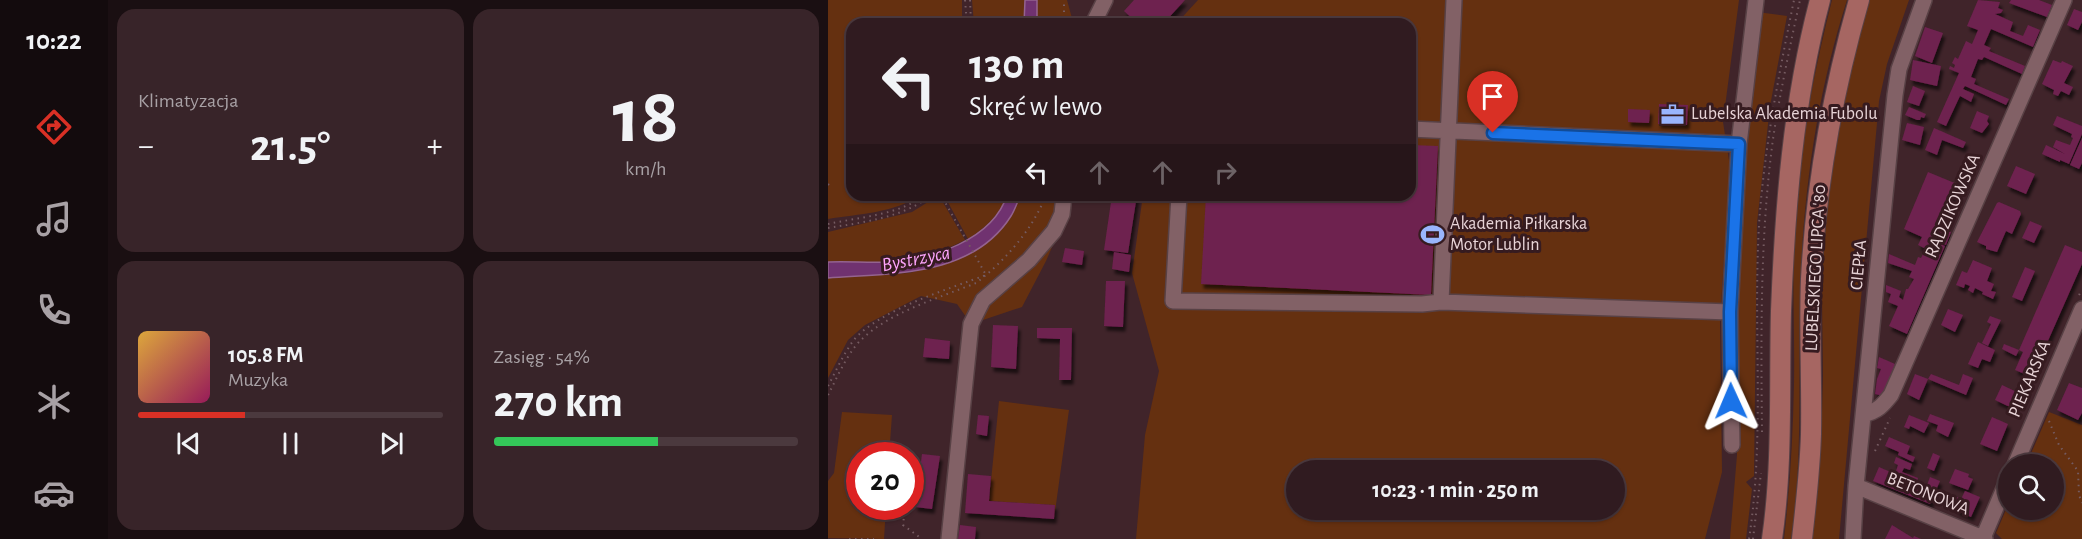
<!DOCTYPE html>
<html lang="pl">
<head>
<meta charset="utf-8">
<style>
	body { margin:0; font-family:"Alegreya Sans",sans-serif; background:#382429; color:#f1f3f6; height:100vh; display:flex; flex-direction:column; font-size:22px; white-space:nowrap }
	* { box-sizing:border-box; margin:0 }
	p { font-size:20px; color:#a8a1a5 }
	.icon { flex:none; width:33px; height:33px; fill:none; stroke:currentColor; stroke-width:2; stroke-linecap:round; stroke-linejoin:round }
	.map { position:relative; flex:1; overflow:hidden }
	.panel { display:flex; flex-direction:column; gap:9px; padding:9px; background:#1a0f12; width:720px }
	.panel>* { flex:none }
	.guide { position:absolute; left:18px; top:18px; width:570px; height:183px; border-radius:18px; box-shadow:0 2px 4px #0004,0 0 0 2px #4b393e; background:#301b20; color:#f1f3f6; overflow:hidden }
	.tools { position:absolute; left:1170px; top:454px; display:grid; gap:12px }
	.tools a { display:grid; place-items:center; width:66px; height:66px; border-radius:50%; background:#301b20; box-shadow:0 2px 4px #0004,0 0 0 2px #4b393e; font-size:30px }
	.speed { position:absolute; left:18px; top:442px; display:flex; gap:12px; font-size:30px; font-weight:700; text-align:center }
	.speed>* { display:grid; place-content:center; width:78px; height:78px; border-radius:50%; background:#301b20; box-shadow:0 2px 4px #0004,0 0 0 2px #4b393e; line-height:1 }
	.speed .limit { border:9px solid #d22; background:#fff; color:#111 }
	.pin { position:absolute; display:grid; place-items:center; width:51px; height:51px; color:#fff; margin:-62px -26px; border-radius:50% 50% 50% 0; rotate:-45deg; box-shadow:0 0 6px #0007 }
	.pin .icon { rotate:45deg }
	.me { position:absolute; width:66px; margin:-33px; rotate:359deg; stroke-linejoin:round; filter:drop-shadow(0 0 4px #0008) }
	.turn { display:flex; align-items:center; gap:21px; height:126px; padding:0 24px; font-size:27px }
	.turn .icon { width:78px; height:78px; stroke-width:2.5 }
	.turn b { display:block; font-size:42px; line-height:51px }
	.lanes { display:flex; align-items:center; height:57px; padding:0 24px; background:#0003; justify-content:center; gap:30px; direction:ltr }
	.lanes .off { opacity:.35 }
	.big { font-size:45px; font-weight:700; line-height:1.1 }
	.panel .card { flex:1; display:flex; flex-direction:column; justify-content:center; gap:9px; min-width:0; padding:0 21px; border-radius:18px; background:#382429 }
	.panel .dial { align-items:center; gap:0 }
	.dial b { font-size:78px; line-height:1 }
	.song { display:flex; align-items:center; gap:18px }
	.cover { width:72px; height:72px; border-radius:9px; background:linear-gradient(135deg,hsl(40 70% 55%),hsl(330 70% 35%)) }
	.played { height:6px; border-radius:3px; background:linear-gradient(90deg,#d93025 35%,#4b393e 35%) }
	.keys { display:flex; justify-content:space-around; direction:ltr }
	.heat { display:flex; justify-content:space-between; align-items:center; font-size:33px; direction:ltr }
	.charge { height:9px; border-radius:4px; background:linear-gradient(90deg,#34c759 54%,#4b393e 0) }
	.panel .tiles { flex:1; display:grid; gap:9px; grid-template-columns:repeat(2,1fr) }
	.trip { position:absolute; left:458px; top:460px; width:339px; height:60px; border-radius:30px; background:#301b20; box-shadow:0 2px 4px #0004,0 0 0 2px #4b393e; font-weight:700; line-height:60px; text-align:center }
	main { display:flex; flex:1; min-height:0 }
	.tabs { display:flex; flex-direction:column; width:108px; justify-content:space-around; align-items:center; background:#130b0d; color:#a8a1a5 }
	.tabs .icon { width:42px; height:42px }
	.tabs .on { color:#d93025 }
	.tabs b { font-size:27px; color:#f1f3f6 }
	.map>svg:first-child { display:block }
	.green { fill:#653010; fill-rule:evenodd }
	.water { fill:#703270; stroke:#94638f; stroke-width:1.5 }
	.building { fill:#6e204f; filter:url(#shadow) }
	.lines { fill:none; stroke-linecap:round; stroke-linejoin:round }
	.minor-casing { stroke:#584145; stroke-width:18 }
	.major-casing { stroke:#584145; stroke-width:22 }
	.path { stroke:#755b61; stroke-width:2; stroke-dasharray:1.5 4.5; stroke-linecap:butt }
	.minor { stroke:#826166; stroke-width:15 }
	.major { stroke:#a66662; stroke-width:20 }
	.route-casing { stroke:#114b97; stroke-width:15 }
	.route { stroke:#1a73e8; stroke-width:10 }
	.labels { text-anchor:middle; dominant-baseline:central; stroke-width:6; stroke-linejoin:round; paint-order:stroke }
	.poi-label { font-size:18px; fill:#e8d4d7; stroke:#361b20; text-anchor:start }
	.street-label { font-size:18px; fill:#e8d4d7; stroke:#361b20 }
	.water-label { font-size:20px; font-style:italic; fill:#fda4fb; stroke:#361b20 }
</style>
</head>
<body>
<main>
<nav class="tabs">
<b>10:22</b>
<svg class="icon on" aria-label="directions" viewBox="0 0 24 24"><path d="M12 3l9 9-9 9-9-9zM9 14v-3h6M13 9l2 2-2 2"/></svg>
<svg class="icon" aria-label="music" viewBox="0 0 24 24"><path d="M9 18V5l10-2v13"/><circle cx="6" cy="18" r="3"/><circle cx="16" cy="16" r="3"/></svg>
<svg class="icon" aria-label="phone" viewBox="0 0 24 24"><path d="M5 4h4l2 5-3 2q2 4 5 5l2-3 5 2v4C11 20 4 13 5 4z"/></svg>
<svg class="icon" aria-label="climate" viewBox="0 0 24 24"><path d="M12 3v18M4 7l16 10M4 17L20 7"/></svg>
<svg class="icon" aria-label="car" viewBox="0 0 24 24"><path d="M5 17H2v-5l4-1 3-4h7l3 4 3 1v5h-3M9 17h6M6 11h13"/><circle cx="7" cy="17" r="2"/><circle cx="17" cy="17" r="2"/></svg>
</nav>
<section class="panel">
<div class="tiles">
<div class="card"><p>Klimatyzacja</p>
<div class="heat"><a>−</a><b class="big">21.5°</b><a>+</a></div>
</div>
<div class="card dial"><b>18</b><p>km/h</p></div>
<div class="card">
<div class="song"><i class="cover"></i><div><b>105.8 FM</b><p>Muzyka</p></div></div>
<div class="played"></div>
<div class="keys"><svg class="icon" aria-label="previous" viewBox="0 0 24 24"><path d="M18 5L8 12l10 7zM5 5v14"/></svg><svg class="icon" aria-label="pause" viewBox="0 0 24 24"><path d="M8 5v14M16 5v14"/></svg><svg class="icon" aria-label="next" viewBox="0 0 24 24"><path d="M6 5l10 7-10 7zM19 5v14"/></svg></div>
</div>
<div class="card"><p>Zasięg · 54%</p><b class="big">270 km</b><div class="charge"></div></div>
</div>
</section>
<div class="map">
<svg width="1254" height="539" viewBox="0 0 1254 539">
	<defs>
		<filter id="shadow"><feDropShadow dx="2.5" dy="4.5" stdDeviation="1.5" flood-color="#0009"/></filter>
	</defs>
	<rect width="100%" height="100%" fill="#40242a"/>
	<path class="green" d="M 0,0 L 134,0 L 134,23 L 24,24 L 24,195 L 92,195 C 67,213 30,214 0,219 Z
		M 144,0 L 197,0 L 196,24 L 146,24 Z
		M 209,0 L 239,0 L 245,22 L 248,24 L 209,24 Z
		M 370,0 L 911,0 L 895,122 L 902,167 L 892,320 L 894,472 L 877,539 L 308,539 L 317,435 L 331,371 L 304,273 L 315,195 L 582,195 L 582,24 L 348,24 ZM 468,471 L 786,471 L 786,510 L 468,510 Z
		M 1004,0 L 1019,0 C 988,97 974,200 972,302 C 970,381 975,460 963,539 L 956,539 C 962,487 965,436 966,384 C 967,325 963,266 968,206 C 973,137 987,68 1004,0 Z
		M 1042,0 L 1081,0 L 1059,64 L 1051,101 L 1011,539 L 984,539 C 991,485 994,431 995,376 C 995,337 993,298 995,258 C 1001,170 1015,84 1042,0 Z
		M 929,12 L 959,16 L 942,106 L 929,223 L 926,476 L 918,482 L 924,489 L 918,539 L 902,539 L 909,455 L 908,341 L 916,176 Z
		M 116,195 L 179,195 C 173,214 157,228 140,239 Z
		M 193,195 L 236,195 L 231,231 L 218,261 L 194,307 L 143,324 L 129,304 L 93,296 L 37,325 L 20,340 L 0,378 L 0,278 L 81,273 L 101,268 L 182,217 Z
		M 108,197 L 113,199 L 137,240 C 113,252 88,261 61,262 C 41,264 20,261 0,262 L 0,232 L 84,212 Z
		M 171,401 L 241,410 L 226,519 L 227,505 L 161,501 Z
		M 14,412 L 64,415 L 61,456 L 32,456 L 32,507 L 58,507 L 56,539 L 0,538 L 0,481 L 6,473 Z
		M 1221,412 L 1254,425 L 1254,539 L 1174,539 L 1168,533 L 1180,505 L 1180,510 L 1226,510 L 1226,465 L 1198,465 Z"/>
	<path class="water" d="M 197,0 L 209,0 L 209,24 L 196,24 Z
		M 179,195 L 193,195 C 189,202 187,210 183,216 C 144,278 62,273 0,278 L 0,262 C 20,261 40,263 60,262 C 103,260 165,240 179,195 Z"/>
	<path class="building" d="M 306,0 L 357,0 L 335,24 L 310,24 L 296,11 Z
		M 1150,0 L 1172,2 L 1170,8 L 1175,10 L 1173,13 L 1167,14 L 1185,22 L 1182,31 L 1195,36 L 1200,25 L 1212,30 L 1205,47 L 1163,29 L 1156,45 L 1163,48 L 1161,51 L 1197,66 L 1194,74 L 1156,57 L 1154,60 L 1150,59 L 1143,77 L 1148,79 L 1146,84 L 1181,99 L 1178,105 L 1137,86 L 1135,89 L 1146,94 L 1143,102 L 1132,96 L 1118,126 L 1109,122 L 1131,73 L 1121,69 L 1122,66 L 1126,68 L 1127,65 L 1124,63 L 1127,57 L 1130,59 L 1138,41 L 1144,44 L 1150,30 L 1139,26 Z
		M 1183,0 L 1211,0 L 1224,5 L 1219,17 L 1181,3 Z
		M 1246,9 L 1254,12 L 1254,22 L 1250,30 L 1239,25 Z
		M 1097,27 L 1115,33 L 1104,63 L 1087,56 Z
		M 1085,60 L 1113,66 L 1109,86 L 1082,80 Z
		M 1225,60 L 1233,63 L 1234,61 L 1245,66 L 1236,83 L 1245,87 L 1241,95 L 1233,91 L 1230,96 L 1225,94 L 1226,90 L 1214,84 Z
		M 1085,86 L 1097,91 L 1091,106 L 1079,102 Z
		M 831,104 L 860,105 L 859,125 L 830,124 Z
		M 1081,107 L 1098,114 L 1096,118 L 1093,117 L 1092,120 L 1089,120 L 1077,115 Z
		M 800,109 L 822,110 L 821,123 L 800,122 Z
		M 1149,111 L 1161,116 L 1159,121 L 1161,124 L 1154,133 L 1142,128 Z
		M 1229,116 L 1254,126 L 1254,134 L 1241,164 L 1232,160 L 1232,162 L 1214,154 L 1218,145 L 1237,154 L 1225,147 L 1228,140 L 1242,145 L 1245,138 L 1243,137 L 1244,134 L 1225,125 Z
		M 1079,123 L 1096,127 L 1092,145 L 1074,140 Z
		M 1106,128 L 1138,142 L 1135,148 L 1114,140 L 1109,155 L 1097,150 Z
		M 1254,138 L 1254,163 L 1251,169 L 1242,165 Z
		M 582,145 L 610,146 L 603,295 L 373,284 L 378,195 L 582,195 Z
		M 1188,166 L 1207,174 L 1198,194 L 1179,186 Z
		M 1100,172 L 1129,184 L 1127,190 L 1129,191 L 1127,196 L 1125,195 L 1111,227 L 1123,232 L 1118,245 L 1106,240 L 1105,241 L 1117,246 L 1079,334 L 1061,326 L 1070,306 L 1060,302 L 1063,294 L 1058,292 L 1058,285 L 1073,291 L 1071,297 L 1075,300 L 1078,289 L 1080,289 L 1086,279 L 1081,277 L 1084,271 L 1060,263 L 1061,254 L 1087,265 L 1090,257 L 1093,258 L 1096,252 L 1099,253 L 1100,250 L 1090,245 L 1094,237 L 1076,229 Z
		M 284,195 L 309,195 L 300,253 L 276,250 Z
		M 1171,202 L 1192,211 L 1193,214 L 1184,234 L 1178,231 L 1169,252 L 1158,249 L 1158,246 L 1149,242 L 1169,203 Z
		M 1202,221 L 1214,226 L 1206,243 L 1194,238 Z
		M 1237,245 L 1254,252 L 1254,264 L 1204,377 L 1187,370 L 1195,352 L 1191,350 Z
		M 237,248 L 256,251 L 254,265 L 234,262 Z
		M 286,252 L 303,255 L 301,272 L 284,269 Z
		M 1145,260 L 1164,268 L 1159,281 L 1166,284 L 1163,291 L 1168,292 L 1165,299 L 1154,294 L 1155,292 L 1147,288 L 1145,293 L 1140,290 L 1142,286 L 1137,284 L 1136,288 L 1128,285 L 1134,271 L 1139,273 Z
		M 1197,267 L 1207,271 L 1194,301 L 1184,297 Z
		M 278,281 L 297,281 L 295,327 L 276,326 Z
		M 1120,309 L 1135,315 L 1127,332 L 1113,325 Z
		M 1162,316 L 1173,320 L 1160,346 L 1154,343 L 1163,324 L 1159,322 Z
		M 165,325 L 190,326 L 188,369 L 163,367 Z
		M 209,328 L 244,328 L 243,380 L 231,380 L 232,339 L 209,338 Z
		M 97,338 L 122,341 L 121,359 L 95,357 Z
		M 1150,342 L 1167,350 L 1162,362 L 1154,359 L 1150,368 L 1140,364 Z
		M 1176,344 L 1191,350 L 1188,356 L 1174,349 Z
		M 1051,357 L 1067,364 L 1055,396 L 1047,394 L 1049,379 L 1053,369 L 1049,368 Z
		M 1087,374 L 1100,379 L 1091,400 L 1079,394 Z
		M 1103,374 L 1131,385 L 1135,374 L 1145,378 L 1138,395 L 1100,379 Z
		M 1241,383 L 1254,388 L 1254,413 L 1250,420 L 1229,410 Z
		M 1174,385 L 1193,394 L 1186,409 L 1167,400 Z
		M 1102,414 L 1126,423 L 1120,437 L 1108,431 L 1110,425 L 1099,421 Z
		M 150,415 L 161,416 L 159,436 L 148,434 Z
		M 1081,415 L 1101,423 L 1096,433 L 1082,426 L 1081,429 L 1076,427 Z
		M 1164,417 L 1180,424 L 1169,451 L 1152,444 Z
		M 1061,437 L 1082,446 L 1079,454 L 1087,457 L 1085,462 L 1070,455 L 1071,452 L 1057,446 Z
		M 1105,453 L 1112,456 L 1106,471 L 1099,468 Z
		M 94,454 L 112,456 L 104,509 L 87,507 Z
		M 1068,457 L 1084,464 L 1082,470 L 1076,468 L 1074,472 L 1090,478 L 1088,484 L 1083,482 L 1081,486 L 1096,493 L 1102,477 L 1112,481 L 1102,504 L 1045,481 L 1051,467 L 1067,474 L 1070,465 L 1066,463 Z
		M 1127,469 L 1141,474 L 1140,477 L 1145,479 L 1140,490 L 1121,483 Z
		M 140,474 L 163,476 L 161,501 L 227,505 L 226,519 L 137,513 Z
		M 1137,491 L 1152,497 L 1143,517 L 1128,510 L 1129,508 L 1125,506 L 1129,497 L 1133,499 Z
		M 132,525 L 148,527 L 147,539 L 130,539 Z
		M 1064,525 L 1085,538 L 1086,536 L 1093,539 L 1057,539 Z"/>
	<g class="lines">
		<defs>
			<path id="minor" d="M 265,24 L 277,0
				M 582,129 L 911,144
				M 351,195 L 345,301 L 594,304 L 613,302 L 902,312
				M 613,302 L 626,0
				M 1036,414 C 1049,412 1055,405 1063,395 L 1236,0
				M 904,445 L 902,312 L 911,144 L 928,0
				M 1187,465 L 1254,309
				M 1028,486 L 1157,539
				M 1155,538 L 1180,479
				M 121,539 L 143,324 L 155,300 L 201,260 L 226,231 L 234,214 L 236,195
				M 1025,539 L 1028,486 L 1067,95 L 1071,69 L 1096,0"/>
			<path id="major" d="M 944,539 C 955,463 951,387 953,311 C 957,207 965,102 992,0
				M 974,539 C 978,504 982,469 983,434 C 984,382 981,331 983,279 C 988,184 1005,91 1031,0"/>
		</defs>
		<use href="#minor" class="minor-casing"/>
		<use href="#major" class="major-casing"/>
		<path class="path" d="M 137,0 L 139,24
			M 142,0 L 143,24
			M 236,24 L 236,0
			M 0,184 L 1,185
			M 0,224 C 32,217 71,215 97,195
			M 0,228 C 36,222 74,218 104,195
			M 1251,295 L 1254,290
			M 0,386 C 8,371 15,355 25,341 C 50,310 121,289 158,275 L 113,195
			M 0,395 C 9,378 17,358 30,343 C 58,313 111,298 148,283 C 177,261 205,229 218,195
			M 1221,421 L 1231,445 L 1250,471 L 1251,495 L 1254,503
			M 934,432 C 933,334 932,236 945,139 C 952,93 962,46 972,0
			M 1047,451 L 1062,418
			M 77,507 L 75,525 L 94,539
			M 21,539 L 46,539
			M 921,539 C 937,435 925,330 931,225 C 936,149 951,74 966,0
			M 925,539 L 933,473"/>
		<use href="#minor" class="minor"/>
		<use href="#major" class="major"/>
	</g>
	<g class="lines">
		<defs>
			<path id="route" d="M 665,133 L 911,144 L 902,312 L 903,401"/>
		</defs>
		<use href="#route" class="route-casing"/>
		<use href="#route" class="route"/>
	</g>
	<defs>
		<symbol id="office-bare" viewBox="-9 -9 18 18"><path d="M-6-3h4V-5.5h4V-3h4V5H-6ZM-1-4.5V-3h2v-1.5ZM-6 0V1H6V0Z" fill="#99b5fd" stroke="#361b20" stroke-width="2.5" paint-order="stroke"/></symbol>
		<symbol id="stadium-bare" viewBox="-9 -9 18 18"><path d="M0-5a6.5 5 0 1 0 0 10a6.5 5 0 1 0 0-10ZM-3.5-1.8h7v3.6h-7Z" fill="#99b5fd" stroke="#361b20" stroke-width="2.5" paint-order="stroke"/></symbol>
	</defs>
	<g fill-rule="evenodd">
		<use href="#office-bare" x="828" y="98" width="33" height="33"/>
		<use href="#stadium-bare" x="588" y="218" width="33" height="33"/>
	</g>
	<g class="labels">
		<g class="poi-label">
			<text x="863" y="114">Lubelska Akademia Fubolu</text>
			<text x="622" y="224">Akademia Piłkarska<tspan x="622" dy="21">Motor Lublin</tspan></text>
		</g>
		<g class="street-label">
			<text transform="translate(1125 206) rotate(-66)">RADZIKOWSKA</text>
			<text transform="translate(1031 265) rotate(-85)">CIEPŁA</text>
			<text transform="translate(988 268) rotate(-87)">LUBELSKIEGO LIPCA '80</text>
			<text transform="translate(1202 379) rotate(-67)">PIEKARSKA</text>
			<text transform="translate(1100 494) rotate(22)">BETONOWA</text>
		</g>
		<g class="water-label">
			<text transform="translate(88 259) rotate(-11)">Bystrzyca</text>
		</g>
	</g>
</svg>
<div class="tools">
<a><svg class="icon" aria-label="search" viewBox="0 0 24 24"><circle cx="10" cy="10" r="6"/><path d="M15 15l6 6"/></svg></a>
</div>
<div class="speed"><div class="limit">20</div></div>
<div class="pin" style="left:665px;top:133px;background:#d93025"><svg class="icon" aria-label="arrive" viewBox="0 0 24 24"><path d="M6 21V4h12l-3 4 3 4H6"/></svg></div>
<svg class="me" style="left:903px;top:401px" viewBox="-20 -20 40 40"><path d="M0-17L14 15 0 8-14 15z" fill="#1a73e8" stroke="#fff" stroke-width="4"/></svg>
<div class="trip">10:23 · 1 min · 250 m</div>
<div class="guide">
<div class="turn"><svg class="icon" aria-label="left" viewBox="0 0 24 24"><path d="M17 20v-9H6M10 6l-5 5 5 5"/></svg><div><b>130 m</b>Skręć w lewo</div></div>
<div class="lanes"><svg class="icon" aria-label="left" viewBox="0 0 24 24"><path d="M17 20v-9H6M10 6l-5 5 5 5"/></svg><svg class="icon off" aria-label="ahead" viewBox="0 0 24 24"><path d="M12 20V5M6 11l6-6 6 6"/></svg><svg class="icon off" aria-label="ahead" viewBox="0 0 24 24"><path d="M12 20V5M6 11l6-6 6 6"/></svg><svg class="icon off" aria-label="right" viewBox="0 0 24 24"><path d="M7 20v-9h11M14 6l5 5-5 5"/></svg></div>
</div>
</div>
</main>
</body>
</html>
